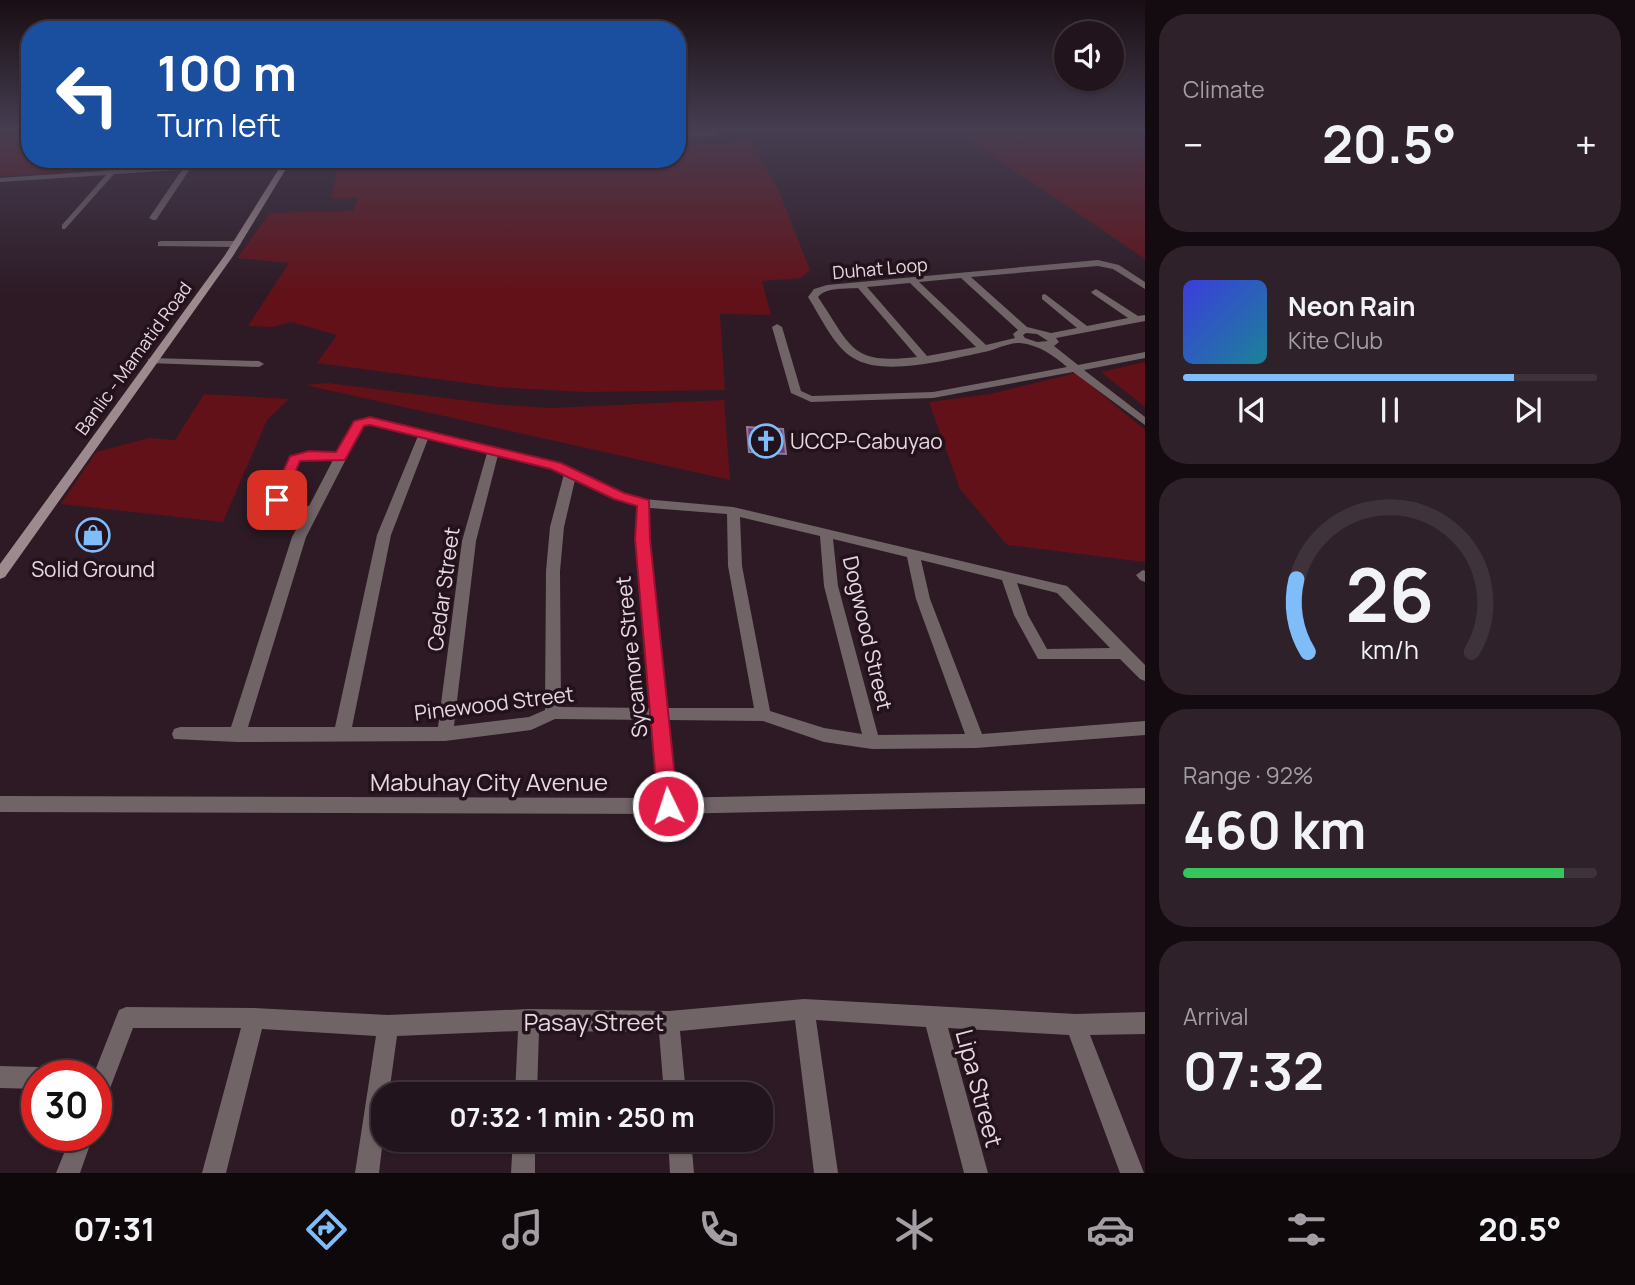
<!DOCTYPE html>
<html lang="en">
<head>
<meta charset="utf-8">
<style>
	body { margin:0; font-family:Manrope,sans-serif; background:#2e2129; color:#f1f3f6; height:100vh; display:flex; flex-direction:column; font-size:26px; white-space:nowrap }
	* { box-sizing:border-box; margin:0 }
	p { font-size:23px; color:#a29ea3 }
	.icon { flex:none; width:38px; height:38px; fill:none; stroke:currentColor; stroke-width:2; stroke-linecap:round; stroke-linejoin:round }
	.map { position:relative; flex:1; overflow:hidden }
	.sheet { display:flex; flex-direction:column; gap:14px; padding:14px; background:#130b0f; width:490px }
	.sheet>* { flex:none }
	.top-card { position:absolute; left:21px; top:21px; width:665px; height:147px; border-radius:28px; box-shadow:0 2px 5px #0004,0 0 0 2px #3f333b; background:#1a4fa0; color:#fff; overflow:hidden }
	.controls { position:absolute; left:1054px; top:21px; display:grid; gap:14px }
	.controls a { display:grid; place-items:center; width:70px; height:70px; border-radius:50%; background:#22141c; box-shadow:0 2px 5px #0004,0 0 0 2px #3f333b; font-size:35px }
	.speed { position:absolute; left:21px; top:1060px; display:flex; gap:14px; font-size:35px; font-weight:700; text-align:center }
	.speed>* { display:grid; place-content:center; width:91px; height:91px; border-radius:50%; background:#22141c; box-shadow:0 2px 5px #0004,0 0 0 2px #3f333b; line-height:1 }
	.speed .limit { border:10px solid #d22; background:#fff; color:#111 }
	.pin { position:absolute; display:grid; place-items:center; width:60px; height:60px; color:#fff; margin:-30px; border-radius:14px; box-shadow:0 4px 10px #0006 }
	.me { position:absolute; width:77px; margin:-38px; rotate:356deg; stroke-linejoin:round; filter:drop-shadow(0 0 5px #0008) }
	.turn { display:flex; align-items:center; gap:24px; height:147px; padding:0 21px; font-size:32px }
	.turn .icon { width:91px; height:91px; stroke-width:2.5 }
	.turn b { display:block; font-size:49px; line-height:60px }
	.big { font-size:52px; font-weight:700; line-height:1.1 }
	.sheet .card { flex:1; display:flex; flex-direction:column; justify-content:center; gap:10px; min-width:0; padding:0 24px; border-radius:28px; background:#2e2129 }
	.sheet .dial { align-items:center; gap:0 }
	.dial svg { height:182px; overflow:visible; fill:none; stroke:#3f333b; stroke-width:7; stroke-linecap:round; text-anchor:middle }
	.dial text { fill:#f1f3f6; stroke:none }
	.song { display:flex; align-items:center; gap:21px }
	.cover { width:84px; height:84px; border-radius:10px; background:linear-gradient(135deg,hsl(240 70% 55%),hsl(190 70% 35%)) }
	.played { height:7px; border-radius:4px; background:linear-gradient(90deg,#7ebdf9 80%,#3f333b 80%) }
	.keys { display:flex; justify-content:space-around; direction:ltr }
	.heat { display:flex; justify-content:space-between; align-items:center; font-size:38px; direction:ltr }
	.charge { height:10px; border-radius:5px; background:linear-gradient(90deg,#34c759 92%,#3f333b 0) }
	.trip { position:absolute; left:371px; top:1082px; width:402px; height:70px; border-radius:28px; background:#22141c; box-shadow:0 2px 5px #0004,0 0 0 2px #3f333b; font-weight:700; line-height:70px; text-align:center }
	.tab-bar { display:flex; height:112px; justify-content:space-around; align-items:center; background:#0e080b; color:#a29ea3 }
	.tab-bar .icon { width:49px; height:49px }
	.tab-bar .selected { color:#7ebdf9 }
	.tab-bar b { font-size:32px; color:#f1f3f6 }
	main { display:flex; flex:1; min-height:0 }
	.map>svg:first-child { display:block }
	.green { fill:#621118 }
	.building { fill:#713976; stroke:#8f7d90; stroke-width:2 }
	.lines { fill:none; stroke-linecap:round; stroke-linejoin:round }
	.minor { fill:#706467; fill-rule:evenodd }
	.tertiary { fill:#706467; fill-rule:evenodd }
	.secondary { fill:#9d8a8e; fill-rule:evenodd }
	.route { fill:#e11d48; stroke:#92132f; stroke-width:2 }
	.labels { text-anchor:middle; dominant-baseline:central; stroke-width:7; stroke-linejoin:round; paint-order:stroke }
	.far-street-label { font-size:18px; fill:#e6d9e0; stroke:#23111c }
	.poi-label { font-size:21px; fill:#e6d9e0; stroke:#23111c; text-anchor:start }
	.street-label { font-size:21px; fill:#e6d9e0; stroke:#23111c }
	.near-street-label { font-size:24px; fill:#e6d9e0; stroke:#23111c }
</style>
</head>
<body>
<main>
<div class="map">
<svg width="1145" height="1173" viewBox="0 0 1145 1173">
	<rect width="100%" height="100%" fill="#2d1a25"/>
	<path class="green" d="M 0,130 L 30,130 L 30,159 L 77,159 L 74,172 L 0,176 Z
		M 955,130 L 1134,130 L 1145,135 L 1145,259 Z
		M 752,142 L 778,189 L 810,270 L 801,278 L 762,281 L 771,315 L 720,314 L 725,390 L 585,392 L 497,387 L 317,363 L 337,335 L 291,322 L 272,327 L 248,326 L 289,263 L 237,258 L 270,213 L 353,211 L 358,198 L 331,199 L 338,168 L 407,159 L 677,159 L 677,145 Z
		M 1145,362 L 1145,407 L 1101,372 Z
		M 1076,373 L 1145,430 L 1145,562 L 1007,545 L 960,489 L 929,402 L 990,394 Z
		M 328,383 L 493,404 L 551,408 L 724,400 L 730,480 L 305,385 Z
		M 204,394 L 289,399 L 267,420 L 223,522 L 61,504 L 96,452 L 149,438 L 175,440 Z"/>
	<path class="building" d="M 747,427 L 783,429 L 786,454 L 749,452 Z"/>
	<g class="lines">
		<path class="minor" d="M 709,130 L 716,130 L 719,134 L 716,136 L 677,137 L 677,133 L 710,132 Z
			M 269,159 L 293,160 L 289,162 L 190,169 L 156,220 L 153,220 L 149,218 L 182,170 L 114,174 L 65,229 L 62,229 L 62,225 L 106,175 L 0,182 L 0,178 Z
			M 161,241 L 237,241 L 241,244 L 237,247 L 158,246 L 158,242 Z
			M 1098,260 L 1119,265 L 1145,282 L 1145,289 L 1113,269 L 1098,266 L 971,277 L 1027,327 L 1051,333 L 1077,328 L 1042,299 L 1042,295 L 1045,294 L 1087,326 L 1128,318 L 1093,294 L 1091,292 L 1096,289 L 1138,316 L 1145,315 L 1145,321 L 1056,338 L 1059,342 L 1054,346 L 1078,365 L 1145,352 L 1145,358 L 1084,370 L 1145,417 L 1145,425 L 1073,372 L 933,398 L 811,402 L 791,393 L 772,327 L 777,324 L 782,327 L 801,391 L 812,396 L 933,392 L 1067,367 C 1053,355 1039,345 1020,343 C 1010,342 994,350 984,352 C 951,359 888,376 857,360 C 835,350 821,317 808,297 L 814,289 L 827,285 ZM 961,278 L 1018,330 L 1013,334 L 1015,338 L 986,345 L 919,282 ZM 910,283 L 976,347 L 927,356 L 867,287 ZM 858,288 L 917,357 C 850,365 852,347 818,297 C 826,287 845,289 858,288 ZM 1026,333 L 1037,334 L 1048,341 L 1037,342 L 1025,338 L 1023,335 Z
			M 152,358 L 259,361 L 264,364 L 259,367 L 148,363 L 148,359 Z
			M 370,418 L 560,463 L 623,493 L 644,499 L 733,507 L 1067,586 L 1145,665 L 1145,681 L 1140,679 L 1120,659 L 1038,659 L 1014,615 L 1002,580 L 921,560 L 930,599 L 982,734 L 1145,721 L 1145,735 L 976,748 L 872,749 L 824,742 L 763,721 L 668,720 L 677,806 L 674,811 L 668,814 L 662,811 L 659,806 L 652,720 L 555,719 L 531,730 L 445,741 L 237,742 L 174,739 L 172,734 L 174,729 L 180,727 L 231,727 L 292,537 L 305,513 L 277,508 L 271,500 L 289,459 L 309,451 L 337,453 L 355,421 ZM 370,424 L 418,436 L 377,535 L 335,727 L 248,727 L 306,537 L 363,426 ZM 428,439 L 487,453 L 462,541 L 438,727 L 352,727 L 391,535 ZM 498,455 L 552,469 L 564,474 L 550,527 L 546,571 L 545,710 L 529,717 L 454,726 L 476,541 ZM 309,459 L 333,460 L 309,506 L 285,502 L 283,500 L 300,461 ZM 575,480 L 615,499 L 638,505 L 635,539 L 650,708 L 561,707 L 560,571 L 564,527 ZM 650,508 L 727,514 L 728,566 L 754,708 L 666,708 L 649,539 ZM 740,517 L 820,536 L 824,586 L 862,734 L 824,728 L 770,711 L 742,566 ZM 833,539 L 907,557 L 916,599 L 965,734 L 878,735 L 838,586 ZM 1017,583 L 1057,593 L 1110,648 L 1047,649 L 1028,615 Z
			M 1143,570 L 1145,571 L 1145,582 L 1140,580 L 1136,575 Z
			M 804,999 L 1076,1014 L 1145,1012 L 1145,1034 L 1090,1035 L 1144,1173 L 1120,1173 L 1069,1035 L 948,1028 L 988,1173 L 964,1173 L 926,1027 L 816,1020 L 838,1173 L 814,1173 L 795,1020 L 680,1031 L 686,1094 L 664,1094 L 659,1032 L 539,1031 L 537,1094 L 515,1094 L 518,1031 L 397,1036 L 389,1094 L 383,1094 L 383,1139 L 379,1173 L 355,1173 L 376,1036 L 262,1029 L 226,1173 L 202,1173 L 241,1028 L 133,1028 L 104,1104 L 96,1107 L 96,1076 L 93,1076 L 119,1010 L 126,1007 L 254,1008 L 388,1015 L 529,1009 L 669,1011 Z
			M 0,1066 L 37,1067 L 45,1070 L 47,1076 L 37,1076 L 37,1089 L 0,1088 Z
			M 71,1136 L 93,1136 L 80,1173 L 56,1173 Z
			M 513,1139 L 535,1139 L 535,1173 L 511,1173 Z
			M 668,1139 L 691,1139 L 694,1173 L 670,1173 Z"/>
		<path class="tertiary" d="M 1141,130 L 1145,130 L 1145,133 Z
			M 1145,788 L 1145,804 L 668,814 L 0,812 L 0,796 L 668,798 Z"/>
		<path class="secondary" d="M 285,159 L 292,159 L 233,256 L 5,577 L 0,579 L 0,564 L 225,255 Z"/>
	</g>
	<linearGradient id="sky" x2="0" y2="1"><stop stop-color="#190e14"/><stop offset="0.44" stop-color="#463e51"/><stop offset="1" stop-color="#463e51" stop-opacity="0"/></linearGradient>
	<rect width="1145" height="294" fill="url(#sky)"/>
	<path class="route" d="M 370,417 L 561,463 L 624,493 L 649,500 L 650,539 L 678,806 L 675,812 L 668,815 L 661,812 L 658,806 L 635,539 L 637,506 L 614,499 L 551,469 L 370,425 L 364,426 L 345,460 L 300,461 L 282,503 L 272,503 L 270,500 L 290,456 L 309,451 L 336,452 L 354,421 Z"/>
	<defs>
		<symbol id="church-ring" viewBox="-11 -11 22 22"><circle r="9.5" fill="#23111c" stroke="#7ebdf9" stroke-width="1.5"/><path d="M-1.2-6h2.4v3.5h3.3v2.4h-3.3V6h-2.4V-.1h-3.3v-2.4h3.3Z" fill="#7ebdf9"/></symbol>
		<symbol id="shop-ring" viewBox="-11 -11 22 22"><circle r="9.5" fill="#23111c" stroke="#7ebdf9" stroke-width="1.5"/><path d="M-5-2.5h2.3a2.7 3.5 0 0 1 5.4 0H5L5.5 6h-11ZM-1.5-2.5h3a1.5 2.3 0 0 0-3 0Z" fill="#7ebdf9"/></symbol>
	</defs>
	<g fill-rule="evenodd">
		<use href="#church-ring" x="747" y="422" width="38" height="38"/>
		<use href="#shop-ring" x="74" y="516" width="38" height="38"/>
	</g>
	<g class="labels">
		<g class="far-street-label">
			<text transform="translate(880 268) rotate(-5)">Duhat Loop</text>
			<text transform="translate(133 358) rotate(-54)">Banlic - Mamatid Road</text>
		</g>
		<g class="poi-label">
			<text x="790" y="441">UCCP-Cabuyao</text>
			<text x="93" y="569" text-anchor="middle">Solid Ground</text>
		</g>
		<g class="street-label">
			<text transform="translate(443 589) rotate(-82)">Cedar Street</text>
			<text transform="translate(868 633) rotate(77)">Dogwood Street</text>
			<text transform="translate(631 657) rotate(-96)">Sycamore Street</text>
			<text transform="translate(494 703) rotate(-7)">Pinewood Street</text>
		</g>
		<g class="near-street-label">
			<text x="489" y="781">Mabuhay City Avenue</text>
			<text x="594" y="1021">Pasay Street</text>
			<text transform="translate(980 1088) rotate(75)">Lipa Street</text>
		</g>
	</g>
</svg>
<div class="controls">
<a><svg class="icon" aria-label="sound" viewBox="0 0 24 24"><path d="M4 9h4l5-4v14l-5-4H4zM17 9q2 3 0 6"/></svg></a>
</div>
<div class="speed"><div class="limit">30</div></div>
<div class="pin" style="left:277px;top:500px;background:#d93025"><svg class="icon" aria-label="arrive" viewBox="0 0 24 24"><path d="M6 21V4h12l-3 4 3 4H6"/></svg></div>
<svg class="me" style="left:668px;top:806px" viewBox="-20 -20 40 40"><circle r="17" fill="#e11d48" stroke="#fff" stroke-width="3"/><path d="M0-11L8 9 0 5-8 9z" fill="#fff"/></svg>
<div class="trip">07:32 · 1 min · 250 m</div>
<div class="top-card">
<div class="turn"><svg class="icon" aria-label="left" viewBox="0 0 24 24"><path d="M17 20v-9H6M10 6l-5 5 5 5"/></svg><div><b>100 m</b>Turn left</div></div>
</div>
</div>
<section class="sheet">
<div class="card"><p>Climate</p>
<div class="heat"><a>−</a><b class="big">20.5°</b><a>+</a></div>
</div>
<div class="card">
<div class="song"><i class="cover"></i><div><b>Neon Rain</b><p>Kite Club</p></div></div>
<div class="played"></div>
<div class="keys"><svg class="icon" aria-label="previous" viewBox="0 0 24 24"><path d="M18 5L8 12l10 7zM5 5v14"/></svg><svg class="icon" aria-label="pause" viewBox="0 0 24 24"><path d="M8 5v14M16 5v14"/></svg><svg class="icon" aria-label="next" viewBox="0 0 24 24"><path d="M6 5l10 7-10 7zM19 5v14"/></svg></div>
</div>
<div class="card dial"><svg viewBox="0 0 100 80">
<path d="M14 69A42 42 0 1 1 86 69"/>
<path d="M14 69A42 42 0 0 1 9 37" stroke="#7ebdf9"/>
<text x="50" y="56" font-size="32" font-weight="700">26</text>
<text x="50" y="72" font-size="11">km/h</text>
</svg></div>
<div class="card"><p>Range · 92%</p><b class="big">460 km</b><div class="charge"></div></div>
<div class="card"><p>Arrival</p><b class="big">07:32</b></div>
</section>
</main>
<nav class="tab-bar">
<b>07:31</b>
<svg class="icon selected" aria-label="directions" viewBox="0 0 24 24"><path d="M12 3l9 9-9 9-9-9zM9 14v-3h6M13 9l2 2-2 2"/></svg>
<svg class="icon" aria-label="music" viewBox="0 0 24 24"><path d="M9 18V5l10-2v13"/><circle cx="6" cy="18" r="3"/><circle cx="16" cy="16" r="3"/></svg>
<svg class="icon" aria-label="phone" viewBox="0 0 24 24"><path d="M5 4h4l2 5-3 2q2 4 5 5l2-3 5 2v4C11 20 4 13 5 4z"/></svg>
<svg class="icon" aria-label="climate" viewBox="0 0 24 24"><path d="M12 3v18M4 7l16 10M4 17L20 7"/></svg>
<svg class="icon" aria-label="car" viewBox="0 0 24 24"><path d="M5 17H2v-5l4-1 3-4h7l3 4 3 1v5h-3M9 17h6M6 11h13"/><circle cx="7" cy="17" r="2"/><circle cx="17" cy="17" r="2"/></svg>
<svg class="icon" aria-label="filters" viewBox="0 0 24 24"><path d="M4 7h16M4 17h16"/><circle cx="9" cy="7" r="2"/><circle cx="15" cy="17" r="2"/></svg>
<b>20.5°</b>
</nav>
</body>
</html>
